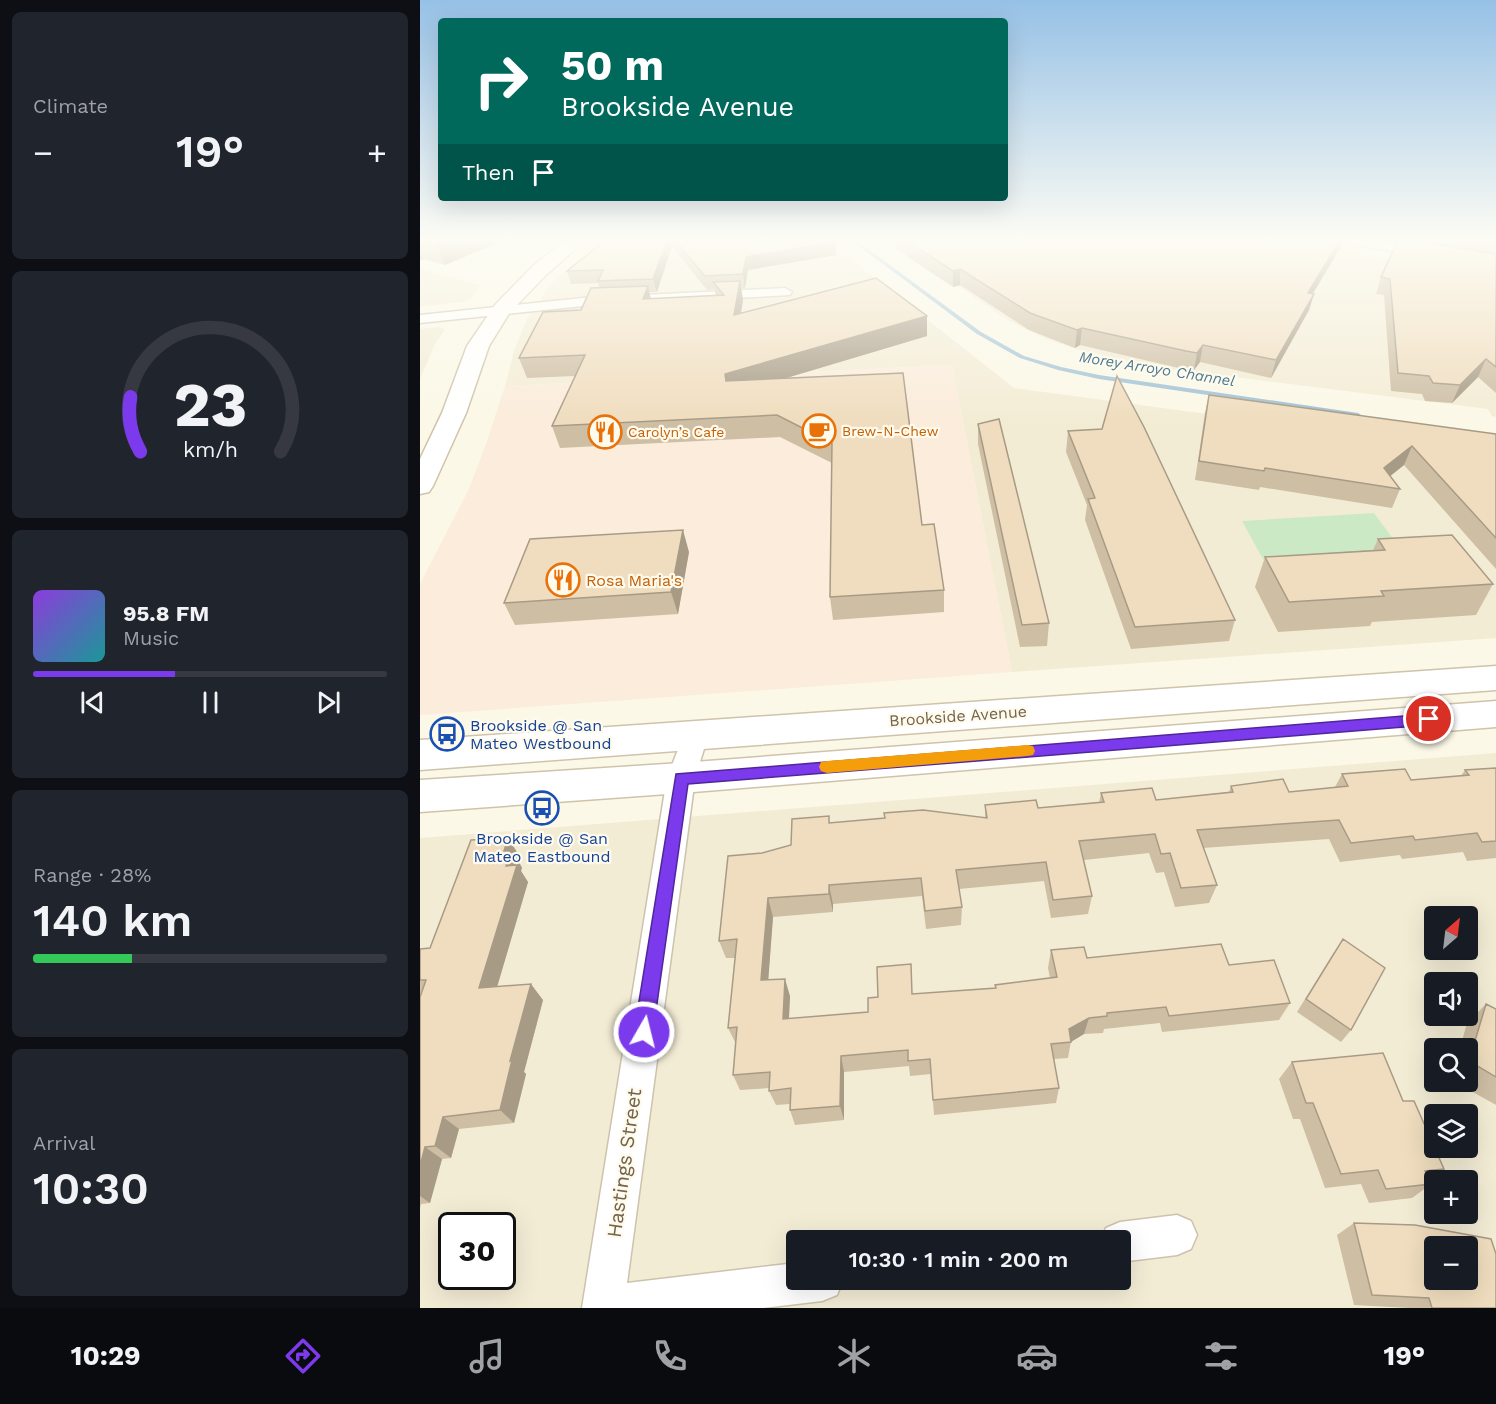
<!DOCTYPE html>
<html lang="en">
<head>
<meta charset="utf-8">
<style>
	body { margin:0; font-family:"Work Sans",sans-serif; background:#20242c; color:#f1f3f6; height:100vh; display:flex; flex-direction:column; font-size:22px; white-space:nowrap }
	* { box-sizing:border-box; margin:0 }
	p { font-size:20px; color:#9ea1a6 }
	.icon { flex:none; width:33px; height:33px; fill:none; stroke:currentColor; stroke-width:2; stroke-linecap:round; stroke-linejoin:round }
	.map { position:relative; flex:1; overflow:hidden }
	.side { display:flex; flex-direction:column; gap:12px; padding:12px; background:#0d0f14; width:420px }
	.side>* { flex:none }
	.banner { position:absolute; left:18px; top:18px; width:570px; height:183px; border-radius:6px; box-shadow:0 6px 24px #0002; background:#00695c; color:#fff; overflow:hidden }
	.needle { width:39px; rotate:28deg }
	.tools { position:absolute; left:1004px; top:906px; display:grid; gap:12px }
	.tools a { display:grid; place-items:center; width:54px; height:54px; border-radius:6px; background:#171b24; box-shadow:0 6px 24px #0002; font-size:30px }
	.speed { position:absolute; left:18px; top:1212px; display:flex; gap:12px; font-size:30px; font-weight:700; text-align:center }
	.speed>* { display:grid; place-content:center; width:78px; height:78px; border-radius:50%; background:#171b24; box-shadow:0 6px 24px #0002; line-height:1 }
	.speed .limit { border:3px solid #111; border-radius:9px; background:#fff; color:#111 }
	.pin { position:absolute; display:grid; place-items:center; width:51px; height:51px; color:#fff; margin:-26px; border:3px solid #fff; border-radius:50%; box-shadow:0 2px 6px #0007 }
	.me { position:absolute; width:66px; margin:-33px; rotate:8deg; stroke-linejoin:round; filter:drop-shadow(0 0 4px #0008) }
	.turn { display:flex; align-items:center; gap:21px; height:126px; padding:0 24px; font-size:27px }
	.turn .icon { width:78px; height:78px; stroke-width:2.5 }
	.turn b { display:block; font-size:42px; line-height:51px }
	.then { display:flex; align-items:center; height:57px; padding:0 24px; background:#0003; gap:12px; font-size:22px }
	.big { font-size:45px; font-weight:600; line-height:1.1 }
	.side .widget { flex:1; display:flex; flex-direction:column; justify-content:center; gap:9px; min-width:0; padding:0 21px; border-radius:9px; background:#20242c }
	.side .dial { align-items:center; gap:0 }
	.dial svg { height:156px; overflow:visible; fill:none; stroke:#363941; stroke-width:7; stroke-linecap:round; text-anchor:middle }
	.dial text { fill:#f1f3f6; stroke:none }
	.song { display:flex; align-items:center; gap:18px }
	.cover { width:72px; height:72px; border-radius:9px; background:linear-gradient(135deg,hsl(270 70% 55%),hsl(180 70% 35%)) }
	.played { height:6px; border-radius:3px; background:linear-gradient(90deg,#7c3aed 40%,#363941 40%) }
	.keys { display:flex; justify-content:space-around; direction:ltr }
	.heat { display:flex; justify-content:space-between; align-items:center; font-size:33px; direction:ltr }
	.charge { height:9px; border-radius:4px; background:linear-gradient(90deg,#34c759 28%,#363941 0) }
	.trip { position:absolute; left:366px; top:1230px; width:345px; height:60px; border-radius:6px; background:#171b24; box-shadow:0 6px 24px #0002; font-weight:600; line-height:60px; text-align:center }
	.tab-bar { display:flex; height:96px; justify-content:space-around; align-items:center; background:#090b0e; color:#9ea1a6 }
	.tab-bar .icon { width:42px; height:42px }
	.tab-bar .current { color:#7c3aed }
	.tab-bar b { font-size:27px; color:#f1f3f6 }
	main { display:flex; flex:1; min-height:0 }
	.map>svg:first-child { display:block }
	.residential { fill:#f3ecd5; fill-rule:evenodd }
	.commercial { fill:#fbecdb }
	.green { fill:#cce9c5 }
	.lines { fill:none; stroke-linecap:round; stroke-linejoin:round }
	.stream { fill:#a2c2d6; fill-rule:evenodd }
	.street-casing { stroke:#cdc2ad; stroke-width:3 }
	.secondary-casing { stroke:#cfc3aa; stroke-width:3 }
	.street { fill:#fff; fill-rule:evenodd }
	.secondary { fill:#fff; fill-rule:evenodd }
	.wall { fill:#cebea4; fill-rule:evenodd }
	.shaded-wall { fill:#a89b86 }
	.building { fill:#f0ddbf; stroke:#a89b86; stroke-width:1.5; fill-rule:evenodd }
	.route { fill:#7c3aed; stroke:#51269a; stroke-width:1.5 }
	.slow { fill:#f59e0b }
	.labels { text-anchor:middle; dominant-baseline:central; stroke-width:4.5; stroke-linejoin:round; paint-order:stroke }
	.far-food-label { font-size:14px; fill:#c56008; stroke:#fefbed; text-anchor:start }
	.far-water-label { font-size:15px; font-style:italic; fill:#4d7994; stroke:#fefbed }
	.food-label { font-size:16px; fill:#c56008; stroke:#fefbed; text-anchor:start }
	.street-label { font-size:16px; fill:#74634c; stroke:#fefbed }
	.transit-label { font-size:16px; fill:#164399; stroke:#fefbed; text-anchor:start }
	.near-street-label { font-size:20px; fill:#74634c; stroke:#fefbed }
</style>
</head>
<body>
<main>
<section class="side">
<div class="widget"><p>Climate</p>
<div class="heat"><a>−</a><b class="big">19°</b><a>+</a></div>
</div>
<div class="widget dial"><svg viewBox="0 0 100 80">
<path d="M14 69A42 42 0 1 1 86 69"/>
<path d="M14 69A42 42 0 0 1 9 41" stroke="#7c3aed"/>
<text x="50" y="56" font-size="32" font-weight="700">23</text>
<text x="50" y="72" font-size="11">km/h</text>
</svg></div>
<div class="widget">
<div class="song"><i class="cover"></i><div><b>95.8 FM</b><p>Music</p></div></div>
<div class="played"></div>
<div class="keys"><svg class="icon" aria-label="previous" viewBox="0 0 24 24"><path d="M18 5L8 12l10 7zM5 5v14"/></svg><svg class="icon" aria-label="pause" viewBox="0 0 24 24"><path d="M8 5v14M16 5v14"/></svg><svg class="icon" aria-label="next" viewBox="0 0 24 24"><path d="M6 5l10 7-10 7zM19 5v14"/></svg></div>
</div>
<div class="widget"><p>Range · 28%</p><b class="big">140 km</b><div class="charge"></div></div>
<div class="widget"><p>Arrival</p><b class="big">10:30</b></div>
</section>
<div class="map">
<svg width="1076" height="1308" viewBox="0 0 1076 1308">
	<rect width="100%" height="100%" fill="#fbf8e7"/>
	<path class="residential" d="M 190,238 L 404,238 L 594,388 L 1076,453 L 1076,638 L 592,672 L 532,365 L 85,386 L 95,348 L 107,319 L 130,285 L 160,258 Z
		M 466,238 L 853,238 L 1015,266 L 1076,274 L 1076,417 L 1072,416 L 1068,409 L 734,367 L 656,349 L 626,339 L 591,322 Z
		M 0,269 L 60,285 L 51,299 L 46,301 L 0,307 Z
		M 20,327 L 25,330 L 15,344 L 0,379 L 0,329 Z
		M 1076,753 L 1076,1308 L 0,1308 L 0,838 ZM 1014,916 L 1047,916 L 1047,950 L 1014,950 ZM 1014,982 L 1047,982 L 1047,1016 L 1014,1016 ZM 1014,1048 L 1047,1048 L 1047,1082 L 1014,1082 ZM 1014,1114 L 1047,1114 L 1047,1148 L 1014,1148 ZM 1014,1180 L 1047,1180 L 1047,1214 L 1014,1214 ZM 32,1226 L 82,1226 L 82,1276 L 32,1276 ZM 376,1240 L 700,1240 L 700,1280 L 376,1280 ZM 1014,1246 L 1047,1246 L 1047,1280 L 1014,1280 Z"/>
	<path class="commercial" d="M 532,365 L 592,672 L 0,715 L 0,584 L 49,489 L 67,441 L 85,386 Z"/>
	<path class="green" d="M 954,513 L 983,552 L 844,561 L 822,521 Z"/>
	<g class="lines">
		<path class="stream" d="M 428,238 L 433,238 L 561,332 L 604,356 L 641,367 L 679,375 L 938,413 L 941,415 L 938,417 L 679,379 L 638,370 L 600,358 L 557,334 Z"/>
		<defs>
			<path id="street" d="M 911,238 L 940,238 L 1006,249 L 1012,253 L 1006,257 L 917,242 Z
				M 365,288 L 372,292 L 370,295 L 163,306 L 0,323 L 0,315 L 163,298 Z
				M 275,726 L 284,729 L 288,736 L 275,778 L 207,1283 L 376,1263 L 376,1280 L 423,1280 L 417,1295 L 402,1301 L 343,1308 L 162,1308 L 247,778 L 266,729 Z
				M 757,1215 L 771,1221 L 777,1235 L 771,1249 L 757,1255 L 700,1262 L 700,1240 L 681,1240 L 686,1228 L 700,1222 Z"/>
			<path id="secondary" d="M 148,238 L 168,238 L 127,274 L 90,312 L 69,346 L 46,413 L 13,486 L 9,492 L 0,494 L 0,459 L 22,413 L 47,346 L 75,305 L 113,266 Z
				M 1076,666 L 1076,690 L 0,770 L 0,740 Z
				M 1076,701 L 1076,727 L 261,793 L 0,812 L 0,780 L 261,763 Z"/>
		</defs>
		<use href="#street" class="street-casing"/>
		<use href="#secondary" class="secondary-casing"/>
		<use href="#street" class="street"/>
		<use href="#secondary" class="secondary"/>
	</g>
	<path class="wall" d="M 0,238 L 89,238 L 25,265 L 3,259 L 0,260 Z
		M 188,238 L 411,238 L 416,255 L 328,270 L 325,288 L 321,288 L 323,300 L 321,313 L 507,316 L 507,336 L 366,378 L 502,525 L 524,590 L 524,612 L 413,620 L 410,597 L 412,463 L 360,437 L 140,448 L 132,426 L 155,376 L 107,378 L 99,358 L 161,310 L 180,288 L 178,283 L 151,284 L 147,271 ZM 252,246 L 287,290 L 294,289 L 296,296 L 231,299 L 229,292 L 237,292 Z
		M 476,238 L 924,238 L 922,245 L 893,294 L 894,294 L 889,310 L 851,378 L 780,362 L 774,370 L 763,369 L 660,345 L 655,348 L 609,330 L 540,285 L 533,287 L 476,249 Z
		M 980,238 L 1076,238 L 1076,393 L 1058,377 L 1032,403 L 1005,401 L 1002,394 L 971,391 L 964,295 L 956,294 L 961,277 Z
		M 789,395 L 1076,434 L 1076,569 L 984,465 L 970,476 L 980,489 L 972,508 L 840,487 L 839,490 L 775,480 L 785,413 Z
		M 558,424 L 629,623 L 627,646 L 600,647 L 558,444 Z
		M 648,431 L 815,620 L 809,641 L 711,649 L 665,520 L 667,505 L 646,452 Z
		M 958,539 L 1073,584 L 1056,615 L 952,622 L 950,626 L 858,632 L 835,587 L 845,557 L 953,550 Z
		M 269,552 L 258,614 L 95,625 L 84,603 Z
		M 1076,768 L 1076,858 L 1047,861 L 1043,852 L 982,859 L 980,855 L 920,862 L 909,839 L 783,848 L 797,885 L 789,903 L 755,907 L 744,872 L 736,873 L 729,853 L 664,860 L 672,896 L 668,914 L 631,918 L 624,881 L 539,889 L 542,907 L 541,925 L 506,929 L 502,896 L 413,904 L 413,912 L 353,917 L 348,980 L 370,996 L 369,1019 L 448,1012 L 493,994 L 575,988 L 575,985 L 630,978 L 628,968 L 631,950 L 667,958 L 809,965 L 870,1003 L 859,1020 L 742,1032 L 740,1023 L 684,1029 L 683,1033 L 664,1034 L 651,1041 L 648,1058 L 634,1059 L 639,1088 L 636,1103 L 514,1115 L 511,1074 L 490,1076 L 489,1066 L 424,1072 L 424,1120 L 375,1125 L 370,1110 L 370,1104 L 356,1105 L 349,1091 L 350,1088 L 320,1090 L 313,1075 L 316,1044 L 308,1028 L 315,958 L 306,958 L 299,941 L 342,853 L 371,845 L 411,823 L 565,818 L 565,805 L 618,808 L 679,803 L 681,793 L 736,800 L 809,792 L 811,786 L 869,792 L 915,787 L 922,774 L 991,780 L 1041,776 L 1045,770 Z
		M 99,855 L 98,860 L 102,868 L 101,871 L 108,882 L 77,987 L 123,1000 L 104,1072 L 106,1074 L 94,1123 L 39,1129 L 31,1158 L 22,1159 L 10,1203 L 1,1204 L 0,1208 L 0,949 L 10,948 Z
		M 914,952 L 931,1030 L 921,1042 L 877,1012 Z
		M 1066,1004 L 1076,1009 L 1076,1105 L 1035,1082 L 1047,1082 L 1047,1048 L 1040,1048 L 1047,1023 Z
		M 872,1062 L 983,1101 L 1024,1169 L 1009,1180 L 1011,1184 L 992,1198 L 949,1203 L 941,1184 L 905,1188 L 880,1119 L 873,1119 L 859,1079 Z
		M 934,1223 L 1076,1308 L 989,1308 L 934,1305 L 917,1235 Z"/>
	<path class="shaded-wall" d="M 31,238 L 89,238 L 25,265 L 17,244 Z
		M 248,238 L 250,238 L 252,246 L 237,292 L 233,279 Z
		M 921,238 L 924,238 L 922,245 L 883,309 L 888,293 Z
		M 415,242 L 416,255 L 328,270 L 325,288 L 323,274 L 326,257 Z
		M 0,252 L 3,259 L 0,260 Z
		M 540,269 L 540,285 L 533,287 L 533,271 Z
		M 320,281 L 323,300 L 317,335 L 314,315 Z
		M 228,286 L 232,305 L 223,299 Z
		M 894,294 L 889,310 L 851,378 L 856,360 Z
		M 507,316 L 507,336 L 309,395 L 305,374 Z
		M 662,328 L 660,345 L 655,348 L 657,330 Z
		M 783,345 L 780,362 L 774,370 L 777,353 Z
		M 1066,359 L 1058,377 L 1032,403 L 1040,385 Z
		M 992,446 L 984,465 L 959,485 L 964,468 Z
		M 263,530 L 269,552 L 258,614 L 251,592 Z
		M 88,838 L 99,855 L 98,860 L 102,868 L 101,871 L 108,882 L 72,1004 L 59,988 L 86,866 L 84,851 Z
		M 409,885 L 413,904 L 413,912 L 409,894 Z
		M 348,898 L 353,917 L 347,997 L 341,980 Z
		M 365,979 L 370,996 L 368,1036 L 363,1019 Z
		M 111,984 L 123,1000 L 104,1072 L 106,1074 L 94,1123 L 80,1110 L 90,1061 Z
		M 669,1018 L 664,1034 L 651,1042 L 649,1029 Z
		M 421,1056 L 424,1072 L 424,1120 L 420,1106 Z
		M 23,1117 L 39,1129 L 31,1158 L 15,1146 Z
		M 5,1147 L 22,1159 L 10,1203 L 0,1196 L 0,1166 Z"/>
	<path class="building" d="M 0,238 L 31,238 L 17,244 L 0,240 Z
		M 188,238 L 248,238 L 233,279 L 178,281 L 183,270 L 147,271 Z
		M 253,238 L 411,238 L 415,242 L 326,257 L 323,274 L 285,276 Z
		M 482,238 L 921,238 L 888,293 L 894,294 L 856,360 L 783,345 L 777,353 L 766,351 L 662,328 L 657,330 L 610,313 L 540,269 L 533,271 Z
		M 979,238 L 1076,254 L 1076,367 L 1066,359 L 1040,385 L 1013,383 L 1009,376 L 978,373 L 970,279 L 961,277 Z
		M 1052,238 L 1076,238 L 1076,242 Z
		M 456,278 L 507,316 L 305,374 L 306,381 L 483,373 L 502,525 L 514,524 L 524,590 L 410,597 L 412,443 L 357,415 L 132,426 L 165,355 L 99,358 L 123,312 L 161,310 L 171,288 L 228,286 L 223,299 L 304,295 L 293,282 L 320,281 L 314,315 Z
		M 697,376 L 724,427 L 815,620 L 715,627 L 668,499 L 675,498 L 648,431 L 682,429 Z
		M 789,395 L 1076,434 L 1076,538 L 992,446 L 964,468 L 980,489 L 845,468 L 844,471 L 779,461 Z
		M 579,419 L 629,623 L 602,625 L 558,424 Z
		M 263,530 L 251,592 L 84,603 L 110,539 Z
		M 1032,535 L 1073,584 L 961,591 L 964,596 L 869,602 L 845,557 L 965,550 L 958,539 Z
		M 1076,768 L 1076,841 L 1062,842 L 1057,833 L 995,840 L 993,836 L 931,843 L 919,820 L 777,830 L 797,885 L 761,888 L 750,853 L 741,854 L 735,834 L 659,841 L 672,896 L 633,900 L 626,862 L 536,870 L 542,907 L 505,911 L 501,878 L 409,885 L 409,894 L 348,898 L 341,980 L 365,979 L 363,1019 L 448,1012 L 448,998 L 458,997 L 457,967 L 491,964 L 492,994 L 576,988 L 575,985 L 637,977 L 631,950 L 664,947 L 667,958 L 801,944 L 809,965 L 854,960 L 870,1003 L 749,1016 L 746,1007 L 687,1013 L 687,1016 L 669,1018 L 649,1029 L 651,1042 L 631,1044 L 639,1088 L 513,1100 L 510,1059 L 488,1061 L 488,1050 L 421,1056 L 420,1106 L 370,1110 L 371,1088 L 349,1091 L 350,1072 L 313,1075 L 317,1027 L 308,1028 L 317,939 L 299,941 L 308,856 L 342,853 L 371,845 L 372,819 L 409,816 L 409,823 L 465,818 L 464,813 L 503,810 L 567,818 L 565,805 L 616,800 L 618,808 L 684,802 L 681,793 L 732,788 L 736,800 L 813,792 L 811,786 L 863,779 L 869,792 L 928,786 L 922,774 L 985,769 L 991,780 L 1049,775 L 1045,770 Z
		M 88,838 L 84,851 L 91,851 L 86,866 L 97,865 L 59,988 L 111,984 L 90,1061 L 92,1060 L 80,1110 L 23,1117 L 15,1146 L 5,1147 L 0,1166 L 0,997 L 6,980 L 0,980 L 0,949 L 10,948 L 51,840 Z
		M 923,939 L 965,968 L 931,1030 L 886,999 Z
		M 1066,1004 L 1076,1009 L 1076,1077 L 1049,1061 Z
		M 963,1053 L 983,1101 L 994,1101 L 1024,1169 L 1005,1171 L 1011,1184 L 966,1189 L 958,1170 L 921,1174 L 893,1103 L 886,1103 L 872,1062 Z
		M 934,1223 L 995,1225 L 1071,1239 L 1076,1254 L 1076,1308 L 1012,1308 L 1009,1298 L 952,1295 ZM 1014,1246 L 1047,1246 L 1047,1280 L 1014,1280 Z"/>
	<linearGradient id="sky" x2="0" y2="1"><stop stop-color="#96c1e6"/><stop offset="0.57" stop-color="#fdfcf4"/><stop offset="1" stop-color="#fdfcf4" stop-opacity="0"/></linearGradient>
	<rect width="1076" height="421" fill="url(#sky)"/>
	<path class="route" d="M 1009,714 L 1014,715 L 1016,719 L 1014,723 L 1009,725 L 268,784 L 233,1032 L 231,1039 L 224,1042 L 217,1039 L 214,1032 L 256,774 Z"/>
	<path class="slow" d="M 607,745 L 613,746 L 615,751 L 613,755 L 607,756 L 407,773 L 401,771 L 399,767 L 401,762 L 407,761 Z"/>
	<defs>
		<symbol id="cafe-ring" viewBox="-11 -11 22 22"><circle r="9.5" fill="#fefbed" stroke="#e8710a" stroke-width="1.5"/><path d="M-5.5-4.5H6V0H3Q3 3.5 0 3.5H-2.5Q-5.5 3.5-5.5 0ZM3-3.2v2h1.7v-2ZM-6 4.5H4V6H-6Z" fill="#e8710a"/></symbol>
		<symbol id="restaurant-ring" viewBox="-11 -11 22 22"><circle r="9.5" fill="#fefbed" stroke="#e8710a" stroke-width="1.5"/><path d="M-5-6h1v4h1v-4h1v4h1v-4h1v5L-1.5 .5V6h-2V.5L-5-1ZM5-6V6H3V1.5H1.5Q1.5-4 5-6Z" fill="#e8710a"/></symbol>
		<symbol id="bus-ring" viewBox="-11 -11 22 22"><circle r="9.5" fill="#fefbed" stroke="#1a4fb4" stroke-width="1.5"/><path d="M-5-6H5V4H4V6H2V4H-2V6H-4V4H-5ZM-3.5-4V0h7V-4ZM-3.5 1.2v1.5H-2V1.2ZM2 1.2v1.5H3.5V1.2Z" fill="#1a4fb4"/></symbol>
	</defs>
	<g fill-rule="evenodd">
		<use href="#cafe-ring" x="380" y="412" width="38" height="38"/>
		<use href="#restaurant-ring" x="166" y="413" width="38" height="38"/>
		<use href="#restaurant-ring" x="124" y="561" width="38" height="38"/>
		<use href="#bus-ring" x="8" y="715" width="38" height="38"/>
		<use href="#bus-ring" x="103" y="789" width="38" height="38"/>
	</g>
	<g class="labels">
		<g class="far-food-label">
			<text x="422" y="431">Brew-N-Chew</text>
			<text x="208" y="432">Carolyn’s Cafe</text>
		</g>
		<g class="far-water-label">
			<text transform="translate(737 369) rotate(9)">Morey Arroyo Channel</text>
		</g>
		<g class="food-label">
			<text x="166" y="580">Rosa Maria's</text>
		</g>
		<g class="street-label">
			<text transform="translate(538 716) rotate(-4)">Brookside Avenue</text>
		</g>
		<g class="transit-label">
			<text x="50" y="725">Brookside @ San<tspan x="50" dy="18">Mateo Westbound</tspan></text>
			<text x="122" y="838" text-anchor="middle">Brookside @ San<tspan x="122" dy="18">Mateo Eastbound</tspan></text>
		</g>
		<g class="near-street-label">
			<text transform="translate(204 1163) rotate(-82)">Hastings Street</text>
		</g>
	</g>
</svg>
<div class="tools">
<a><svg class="needle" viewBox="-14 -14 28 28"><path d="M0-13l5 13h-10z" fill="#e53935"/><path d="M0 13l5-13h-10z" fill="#9ea1a6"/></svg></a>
<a><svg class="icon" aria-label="sound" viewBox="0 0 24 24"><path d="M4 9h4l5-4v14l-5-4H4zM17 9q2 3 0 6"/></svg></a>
<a><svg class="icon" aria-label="search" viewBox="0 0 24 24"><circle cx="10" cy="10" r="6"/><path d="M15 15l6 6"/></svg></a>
<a><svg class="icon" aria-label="layers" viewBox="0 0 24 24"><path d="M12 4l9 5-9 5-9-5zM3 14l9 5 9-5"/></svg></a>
<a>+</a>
<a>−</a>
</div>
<div class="speed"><div class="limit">30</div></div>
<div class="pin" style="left:1009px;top:719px;background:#d93025"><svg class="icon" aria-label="arrive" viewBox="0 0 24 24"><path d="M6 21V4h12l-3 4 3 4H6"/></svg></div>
<svg class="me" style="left:224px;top:1032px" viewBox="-20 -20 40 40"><circle r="17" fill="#7c3aed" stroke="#fff" stroke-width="3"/><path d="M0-11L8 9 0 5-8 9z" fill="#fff"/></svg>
<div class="trip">10:30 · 1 min · 200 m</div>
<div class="banner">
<div class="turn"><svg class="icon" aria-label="right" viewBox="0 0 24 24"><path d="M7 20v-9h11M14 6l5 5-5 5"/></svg><div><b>50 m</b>Brookside Avenue</div></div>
<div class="then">Then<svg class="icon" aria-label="arrive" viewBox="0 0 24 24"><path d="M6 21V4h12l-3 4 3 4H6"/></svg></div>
</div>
</div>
</main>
<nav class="tab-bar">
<b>10:29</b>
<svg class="icon current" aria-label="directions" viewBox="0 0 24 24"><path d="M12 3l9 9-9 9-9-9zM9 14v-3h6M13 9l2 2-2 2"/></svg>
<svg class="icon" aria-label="music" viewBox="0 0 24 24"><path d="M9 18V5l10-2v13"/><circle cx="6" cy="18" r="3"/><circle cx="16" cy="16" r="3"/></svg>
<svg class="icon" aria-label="phone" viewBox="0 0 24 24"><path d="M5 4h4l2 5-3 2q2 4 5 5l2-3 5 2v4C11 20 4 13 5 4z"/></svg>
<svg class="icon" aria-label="climate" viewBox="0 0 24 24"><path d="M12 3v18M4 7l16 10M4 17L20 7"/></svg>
<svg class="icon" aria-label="car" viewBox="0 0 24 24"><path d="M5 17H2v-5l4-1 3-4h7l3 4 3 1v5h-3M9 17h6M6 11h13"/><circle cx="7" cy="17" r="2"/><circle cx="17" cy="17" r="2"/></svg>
<svg class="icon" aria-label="filters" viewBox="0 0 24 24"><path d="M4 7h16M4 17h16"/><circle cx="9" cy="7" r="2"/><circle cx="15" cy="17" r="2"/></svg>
<b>19°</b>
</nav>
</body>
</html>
